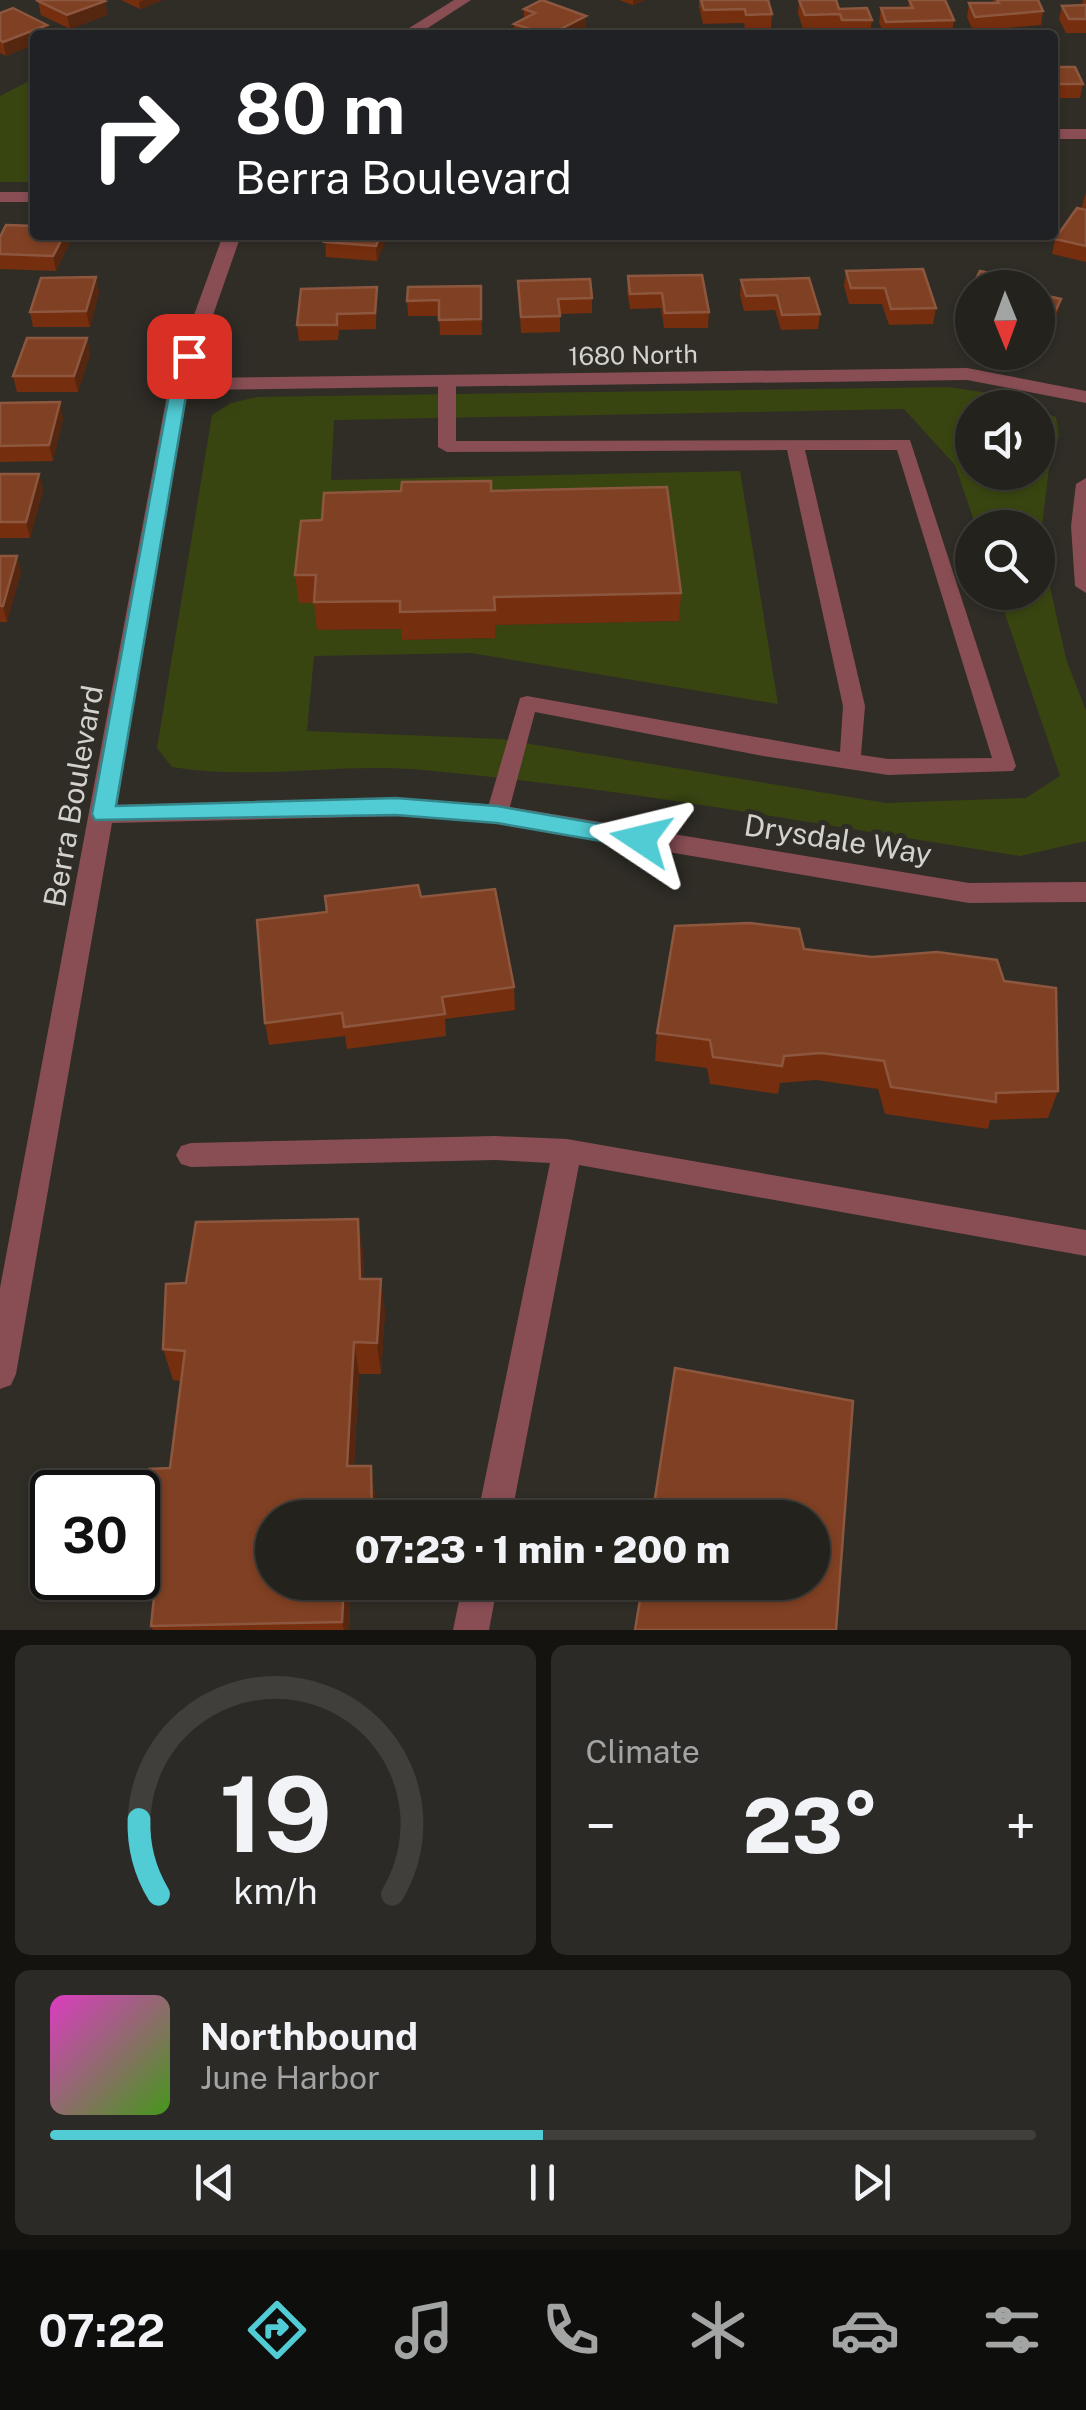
<!DOCTYPE html>
<html lang="en">
<head>
<meta charset="utf-8">
<style>
	body { margin:0; font-family:"Public Sans",sans-serif; background:#2c2a26; color:#f1f3f6; height:100vh; display:flex; flex-direction:column; font-size:38px; white-space:nowrap }
	* { box-sizing:border-box; margin:0 }
	p { font-size:32px; color:#a3a4a4 }
	.icon { flex:none; width:55px; height:55px; fill:none; stroke:currentColor; stroke-width:2; stroke-linecap:round; stroke-linejoin:round }
	.map { position:relative; height:1630px; overflow:hidden }
	.side { display:flex; flex-direction:column; gap:15px; padding:15px; background:#141310; flex:1 }
	.side>* { flex:none }
	.banner { position:absolute; left:30px; top:30px; width:1028px; height:210px; border-radius:10px; box-shadow:0 2px 8px #0004,0 0 0 2px #413f3b; background:#202124; color:#fff; overflow:hidden }
	.needle { width:65px; rotate:179deg }
	.controls { position:absolute; left:955px; top:270px; display:grid; gap:20px }
	.controls a { display:grid; place-items:center; width:100px; height:100px; border-radius:50%; background:#24221d; box-shadow:0 2px 8px #0004,0 0 0 2px #413f3b; font-size:50px }
	.speed { position:absolute; left:30px; top:1470px; display:flex; gap:20px; font-size:50px; font-weight:700; text-align:center }
	.speed>* { display:grid; place-content:center; width:130px; height:130px; border-radius:50%; background:#24221d; box-shadow:0 2px 8px #0004,0 0 0 2px #413f3b; line-height:1 }
	.speed .limit { border:5px solid #111; border-radius:15px; background:#fff; color:#111 }
	.pin { position:absolute; display:grid; place-items:center; width:85px; height:85px; color:#fff; margin:-42px; border-radius:20px; box-shadow:0 5px 15px #0006 }
	.me { position:absolute; width:110px; margin:-55px; rotate:280deg; stroke-linejoin:round; filter:drop-shadow(0 0 8px #0008) }
	.turn { display:flex; align-items:center; gap:35px; height:210px; padding:0 40px; font-size:45px }
	.turn .icon { width:130px; height:130px; stroke-width:2.5 }
	.turn b { display:block; font-size:70px; line-height:85px }
	.big { font-size:75px; font-weight:800; line-height:1.1 }
	.side .widget { flex:1; display:flex; flex-direction:column; justify-content:center; gap:15px; min-width:0; padding:0 35px; border-radius:15px; background:#2c2a26 }
	.side .dial { align-items:center; gap:0 }
	.dial svg { height:260px; overflow:visible; fill:none; stroke:#413f3b; stroke-width:7; stroke-linecap:round; text-anchor:middle }
	.dial text { fill:#f1f3f6; stroke:none }
	.song { display:flex; align-items:center; gap:30px }
	.cover { width:120px; height:120px; border-radius:15px; background:linear-gradient(135deg,hsl(310 70% 55%),hsl(100 70% 35%)) }
	.played { height:10px; border-radius:5px; background:linear-gradient(90deg,#51ccd4 50%,#413f3b 50%) }
	.keys { display:flex; justify-content:space-around; direction:ltr }
	.heat { display:flex; justify-content:space-between; align-items:center; font-size:55px; direction:ltr }
	.side .tiles { flex:1; display:grid; gap:15px; grid-template-columns:1fr 1fr }
	.widget:last-child { grid-column:span 2 }
	.trip { position:absolute; left:255px; top:1500px; width:575px; height:100px; border-radius:50px; background:#24221d; box-shadow:0 2px 8px #0004,0 0 0 2px #413f3b; font-weight:800; line-height:100px; text-align:center }
	.tab-bar { display:flex; height:160px; justify-content:space-around; align-items:center; background:#0e0e0c; color:#a3a4a4 }
	.tab-bar .icon { width:70px; height:70px }
	.tab-bar .active { color:#51ccd4 }
	.tab-bar b { font-size:45px; color:#f1f3f6 }
	.map>svg:first-child { display:block }
	.green { fill:#394511; fill-rule:evenodd }
	.lines { fill:none; stroke-linecap:round; stroke-linejoin:round }
	.lane { fill:#884e54; fill-rule:evenodd }
	.street { fill:#884e54; fill-rule:evenodd }
	.wall { fill:#752e0e }
	.shaded-wall { fill:#552610 }
	.building { fill:#7f4023; stroke:#8c573e; stroke-width:2.5 }
	.route { fill:#51ccd4; stroke:#35858a; stroke-width:2.5 }
	.labels { text-anchor:middle; dominant-baseline:central; stroke-width:10; stroke-linejoin:round; paint-order:stroke }
	.far-street-label { font-size:25px; fill:#d3d2ce; stroke:#302d27 }
	.street-label { font-size:30px; fill:#d3d2ce; stroke:#302d27 }
</style>
</head>
<body>
<div class="map">
<svg width="1086" height="1630" viewBox="0 0 1086 1630">
	<rect width="100%" height="100%" fill="#302d27"/>
	<path class="green" d="M 35,78 L 35,182 L 0,182 L 0,96 Z
		M 948,387 L 995,394 L 1056,417 L 1059,436 L 1049,468 L 1040,542 L 1066,659 L 1086,711 L 1086,841 L 1020,856 C 821,825 623,788 423,770 C 340,762 255,781 172,767 L 157,748 L 212,415 L 231,403 L 257,397 ZM 972,408 L 1038,408 L 1038,472 L 972,472 ZM 904,409 L 955,465 L 976,527 L 1038,528 L 1038,592 L 998,593 L 1060,776 L 1026,798 L 886,803 L 501,739 L 307,731 L 314,656 L 471,653 L 778,704 L 740,471 L 331,480 L 334,420 ZM 319,603 L 678,621 L 495,625 L 495,638 L 402,640 L 402,629 L 318,630 Z"/>
	<g class="lines">
		<path class="lane" d="M 447,378 L 456,383 L 456,441 L 910,440 L 1016,766 L 1013,771 L 888,775 L 763,756 L 535,712 L 508,814 L 497,822 L 489,820 L 486,814 L 520,698 L 527,696 L 840,752 L 843,706 L 787,450 L 447,452 L 438,447 L 438,383 ZM 805,450 L 897,450 L 992,758 L 888,759 L 861,755 L 865,706 Z"/>
		<path class="street" d="M 454,0 L 471,0 L 417,35 L 398,35 Z
			M 1052,129 L 1086,129 L 1086,139 L 1052,139 Z
			M 0,192 L 35,192 L 35,202 L 0,202 Z
			M 223,235 L 241,235 L 191,378 L 967,368 L 1086,391 L 1086,403 L 967,380 L 188,390 L 115,805 L 396,798 L 497,805 L 969,883 L 1086,882 L 1086,902 L 969,903 L 497,823 L 396,816 L 112,823 L 16,1374 L 11,1385 L 0,1389 L 0,1288 L 169,384 Z
			M 1086,478 L 1086,593 L 1075,586 L 1071,526 L 1076,484 Z
			M 495,1136 L 567,1139 L 1086,1230 L 1086,1256 L 579,1165 L 511,1518 L 477,1518 L 550,1163 L 495,1160 L 191,1167 L 181,1164 L 176,1155 L 181,1146 L 191,1143 Z
			M 463,1582 L 498,1582 L 489,1630 L 453,1630 Z"/>
	</g>
	<path class="wall" d="M 121,0 L 163,0 L 140,9 Z
		M 619,0 L 645,0 L 633,5 Z
		M 699,0 L 741,0 L 772,14 L 771,28 L 745,29 L 744,23 L 703,24 L 699,7 Z
		M 799,0 L 839,9 L 872,20 L 870,33 L 841,34 L 838,28 L 803,29 L 798,13 Z
		M 909,0 L 954,20 L 952,34 L 884,35 L 879,22 L 881,8 L 908,8 Z
		M 993,0 L 1038,0 L 1043,11 L 1041,25 L 973,31 L 967,17 L 969,3 L 993,3 Z
		M 1083,0 L 1086,0 L 1086,33 L 1066,33 L 1059,19 L 1062,6 L 1082,5 Z
		M 38,1 L 105,1 L 107,15 L 70,29 L 41,15 Z
		M 524,9 L 586,29 L 575,35 L 514,35 L 514,24 L 524,19 Z
		M 0,13 L 47,25 L 49,35 L 35,35 L 35,44 L 6,56 L 0,53 Z
		M 1052,67 L 1083,84 L 1080,98 L 1052,98 Z
		M 1086,192 L 1086,262 L 1052,254 L 1055,239 L 1081,209 Z
		M 35,235 L 69,235 L 70,242 L 56,271 L 0,269 L 0,237 Z
		M 321,235 L 388,235 L 377,261 L 326,257 L 325,239 L 322,239 Z
		M 846,271 L 936,308 L 933,324 L 889,325 L 882,304 L 849,304 L 844,286 Z
		M 628,276 L 709,312 L 708,328 L 664,328 L 661,308 L 630,309 L 627,291 Z
		M 741,280 L 820,314 L 818,329 L 781,330 L 775,310 L 744,311 L 740,295 Z
		M 518,281 L 592,298 L 592,313 L 560,314 L 560,332 L 521,333 Z
		M 481,286 L 482,335 L 440,335 L 439,316 L 408,316 L 407,301 Z
		M 377,287 L 376,329 L 339,330 L 338,340 L 299,341 L 297,325 Z
		M 99,292 L 90,327 L 33,327 L 30,312 Z
		M 1038,294 L 1061,299 L 1058,314 L 1046,341 L 1038,339 Z
		M 87,338 L 90,354 L 78,392 L 17,392 L 13,376 Z
		M 0,403 L 63,418 L 53,461 L 0,462 Z
		M 0,474 L 39,474 L 43,490 L 30,538 L 0,538 Z
		M 491,491 L 681,593 L 679,621 L 495,625 L 495,638 L 402,640 L 401,629 L 317,630 L 314,603 L 299,603 L 295,575 L 322,520 Z
		M 0,556 L 21,572 L 7,622 L 0,622 Z
		M 421,897 L 514,987 L 515,1010 L 445,1019 L 446,1036 L 347,1049 L 345,1036 L 269,1045 L 265,1023 L 327,912 Z
		M 804,949 L 1004,981 L 1058,1091 L 1048,1118 L 990,1120 L 988,1129 L 885,1114 L 878,1089 L 816,1080 L 780,1083 L 778,1094 L 710,1084 L 707,1068 L 655,1061 L 657,1033 Z
		M 358,1219 L 363,1252 L 364,1279 L 385,1311 L 381,1374 L 359,1374 L 354,1466 L 371,1466 L 375,1496 L 272,1582 L 351,1582 L 349,1630 L 153,1630 L 151,1626 L 156,1579 L 151,1578 L 141,1549 L 170,1468 L 181,1381 L 173,1380 L 163,1349 L 186,1283 Z"/>
	<path class="shaded-wall" d="M 144,0 L 163,0 L 140,9 L 139,2 Z
		M 633,0 L 645,0 L 633,5 Z
		M 105,1 L 107,15 L 70,29 L 67,15 Z
		M 586,16 L 586,29 L 575,35 L 549,35 Z
		M 47,25 L 49,35 L 35,35 L 35,44 L 6,56 L 3,42 Z
		M 64,235 L 69,235 L 70,242 L 56,271 L 53,256 Z
		M 380,235 L 388,235 L 377,261 L 376,246 Z
		M 96,277 L 99,292 L 90,327 L 86,311 Z
		M 1061,299 L 1058,314 L 1046,341 L 1049,325 Z
		M 87,338 L 90,354 L 78,392 L 74,376 Z
		M 60,402 L 63,418 L 53,461 L 49,445 Z
		M 39,474 L 43,490 L 30,538 L 26,522 Z
		M 17,556 L 21,572 L 7,622 L 3,606 Z
		M 358,1219 L 363,1252 L 365,1312 L 360,1279 Z
		M 381,1279 L 385,1311 L 381,1374 L 377,1343 Z
		M 354,1342 L 359,1374 L 352,1496 L 347,1466 Z
		M 371,1466 L 375,1496 L 376,1518 L 372,1518 Z
		M 344,1582 L 351,1582 L 349,1630 L 344,1630 L 342,1622 Z"/>
	<path class="building" d="M 41,0 L 103,0 L 105,1 L 67,15 L 38,1 Z
		M 542,0 L 586,16 L 549,35 L 514,24 L 535,13 L 524,9 Z
		M 701,0 L 768,0 L 772,14 L 746,15 L 745,9 L 704,10 Z
		M 799,0 L 836,0 L 839,9 L 867,8 L 872,20 L 842,20 L 840,14 L 805,15 Z
		M 909,0 L 945,0 L 954,20 L 886,22 L 881,8 L 913,8 Z
		M 997,0 L 1038,0 L 1043,11 L 975,17 L 969,3 L 999,3 Z
		M 1086,5 L 1086,19 L 1069,19 L 1062,6 Z
		M 13,8 L 47,25 L 3,42 L 0,40 L 0,13 Z
		M 1052,67 L 1075,67 L 1083,84 L 1052,84 Z
		M 1077,208 L 1086,210 L 1086,246 L 1055,239 Z
		M 6,225 L 35,226 L 35,235 L 64,235 L 53,256 L 0,254 L 0,237 Z
		M 328,235 L 380,235 L 376,246 L 324,242 Z
		M 923,269 L 936,308 L 891,309 L 885,288 L 851,288 L 846,271 Z
		M 980,271 L 1020,279 L 1017,288 L 972,287 Z
		M 702,275 L 709,312 L 665,313 L 662,293 L 630,294 L 628,276 Z
		M 96,277 L 86,311 L 30,312 L 41,278 Z
		M 809,278 L 820,314 L 782,315 L 777,295 L 746,296 L 741,280 Z
		M 590,279 L 592,298 L 558,299 L 560,316 L 521,317 L 518,281 Z
		M 481,286 L 481,319 L 439,320 L 439,300 L 407,301 L 408,287 Z
		M 377,287 L 375,313 L 337,314 L 337,325 L 297,325 L 301,289 Z
		M 1038,294 L 1061,299 L 1049,325 L 1038,323 Z
		M 27,338 L 87,338 L 74,376 L 13,376 Z
		M 60,402 L 49,445 L 0,446 L 0,403 Z
		M 0,474 L 39,474 L 26,522 L 0,522 Z
		M 491,481 L 491,491 L 667,487 L 681,593 L 494,597 L 495,610 L 400,612 L 400,601 L 314,602 L 316,575 L 295,575 L 301,521 L 322,520 L 324,493 L 401,491 L 402,482 Z
		M 0,556 L 17,556 L 3,606 L 0,606 Z
		M 418,885 L 421,897 L 495,889 L 514,987 L 442,997 L 445,1014 L 344,1027 L 342,1013 L 265,1023 L 257,920 L 327,912 L 325,896 Z
		M 750,923 L 799,929 L 804,949 L 872,957 L 937,952 L 997,960 L 1004,981 L 1056,988 L 1058,1091 L 996,1093 L 996,1102 L 891,1087 L 884,1061 L 821,1053 L 784,1056 L 782,1066 L 713,1057 L 710,1040 L 657,1033 L 675,926 Z
		M 358,1219 L 360,1279 L 381,1279 L 377,1343 L 354,1342 L 347,1466 L 371,1466 L 372,1518 L 272,1518 L 272,1582 L 344,1582 L 342,1622 L 151,1626 L 159,1551 L 141,1549 L 149,1469 L 170,1468 L 185,1351 L 163,1349 L 166,1284 L 186,1283 L 196,1222 Z
		M 675,1368 L 853,1401 L 836,1630 L 635,1630 L 643,1582 L 812,1582 L 812,1518 L 652,1518 Z"/>
	<path class="route" d="M 189,351 L 197,356 L 188,384 L 116,806 L 396,798 L 497,806 L 641,831 L 653,839 L 649,845 L 641,848 L 497,823 L 396,815 L 95,820 L 92,814 L 171,384 L 180,356 Z"/>
	<g class="labels">
		<g class="far-street-label">
			<text transform="translate(633 355) rotate(-1)">1680 North</text>
		</g>
		<g class="street-label">
			<text transform="translate(73 796) rotate(-80)">Berra Boulevard</text>
			<text transform="translate(838 839) rotate(9)">Drysdale Way</text>
		</g>
	</g>
</svg>
<div class="controls">
<a><svg class="needle" viewBox="-14 -14 28 28"><path d="M0-13l5 13h-10z" fill="#e53935"/><path d="M0 13l5-13h-10z" fill="#a3a4a4"/></svg></a>
<a><svg class="icon" aria-label="sound" viewBox="0 0 24 24"><path d="M4 9h4l5-4v14l-5-4H4zM17 9q2 3 0 6"/></svg></a>
<a><svg class="icon" aria-label="search" viewBox="0 0 24 24"><circle cx="10" cy="10" r="6"/><path d="M15 15l6 6"/></svg></a>
</div>
<div class="speed"><div class="limit">30</div></div>
<div class="pin" style="left:189px;top:356px;background:#d93025"><svg class="icon" aria-label="arrive" viewBox="0 0 24 24"><path d="M6 21V4h12l-3 4 3 4H6"/></svg></div>
<svg class="me" style="left:641px;top:839px" viewBox="-20 -20 40 40"><path d="M0-17L14 15 0 8-14 15z" fill="#51ccd4" stroke="#fff" stroke-width="4"/></svg>
<div class="trip">07:23 · 1 min · 200 m</div>
<div class="banner">
<div class="turn"><svg class="icon" aria-label="right" viewBox="0 0 24 24"><path d="M7 20v-9h11M14 6l5 5-5 5"/></svg><div><b>80 m</b>Berra Boulevard</div></div>
</div>
</div>
<section class="side">
<div class="tiles">
<div class="widget dial"><svg viewBox="0 0 100 80">
<path d="M14 69A42 42 0 1 1 86 69"/>
<path d="M14 69A42 42 0 0 1 8 46" stroke="#51ccd4"/>
<text x="50" y="56" font-size="32" font-weight="700">19</text>
<text x="50" y="72" font-size="11">km/h</text>
</svg></div>
<div class="widget"><p>Climate</p>
<div class="heat"><a>−</a><b class="big">23°</b><a>+</a></div>
</div>
<div class="widget">
<div class="song"><i class="cover"></i><div><b>Northbound</b><p>June Harbor</p></div></div>
<div class="played"></div>
<div class="keys"><svg class="icon" aria-label="previous" viewBox="0 0 24 24"><path d="M18 5L8 12l10 7zM5 5v14"/></svg><svg class="icon" aria-label="pause" viewBox="0 0 24 24"><path d="M8 5v14M16 5v14"/></svg><svg class="icon" aria-label="next" viewBox="0 0 24 24"><path d="M6 5l10 7-10 7zM19 5v14"/></svg></div>
</div>
</div>
</section>
<nav class="tab-bar">
<b>07:22</b>
<svg class="icon active" aria-label="directions" viewBox="0 0 24 24"><path d="M12 3l9 9-9 9-9-9zM9 14v-3h6M13 9l2 2-2 2"/></svg>
<svg class="icon" aria-label="music" viewBox="0 0 24 24"><path d="M9 18V5l10-2v13"/><circle cx="6" cy="18" r="3"/><circle cx="16" cy="16" r="3"/></svg>
<svg class="icon" aria-label="phone" viewBox="0 0 24 24"><path d="M5 4h4l2 5-3 2q2 4 5 5l2-3 5 2v4C11 20 4 13 5 4z"/></svg>
<svg class="icon" aria-label="climate" viewBox="0 0 24 24"><path d="M12 3v18M4 7l16 10M4 17L20 7"/></svg>
<svg class="icon" aria-label="car" viewBox="0 0 24 24"><path d="M5 17H2v-5l4-1 3-4h7l3 4 3 1v5h-3M9 17h6M6 11h13"/><circle cx="7" cy="17" r="2"/><circle cx="17" cy="17" r="2"/></svg>
<svg class="icon" aria-label="filters" viewBox="0 0 24 24"><path d="M4 7h16M4 17h16"/><circle cx="9" cy="7" r="2"/><circle cx="15" cy="17" r="2"/></svg>
</nav>
</body>
</html>
